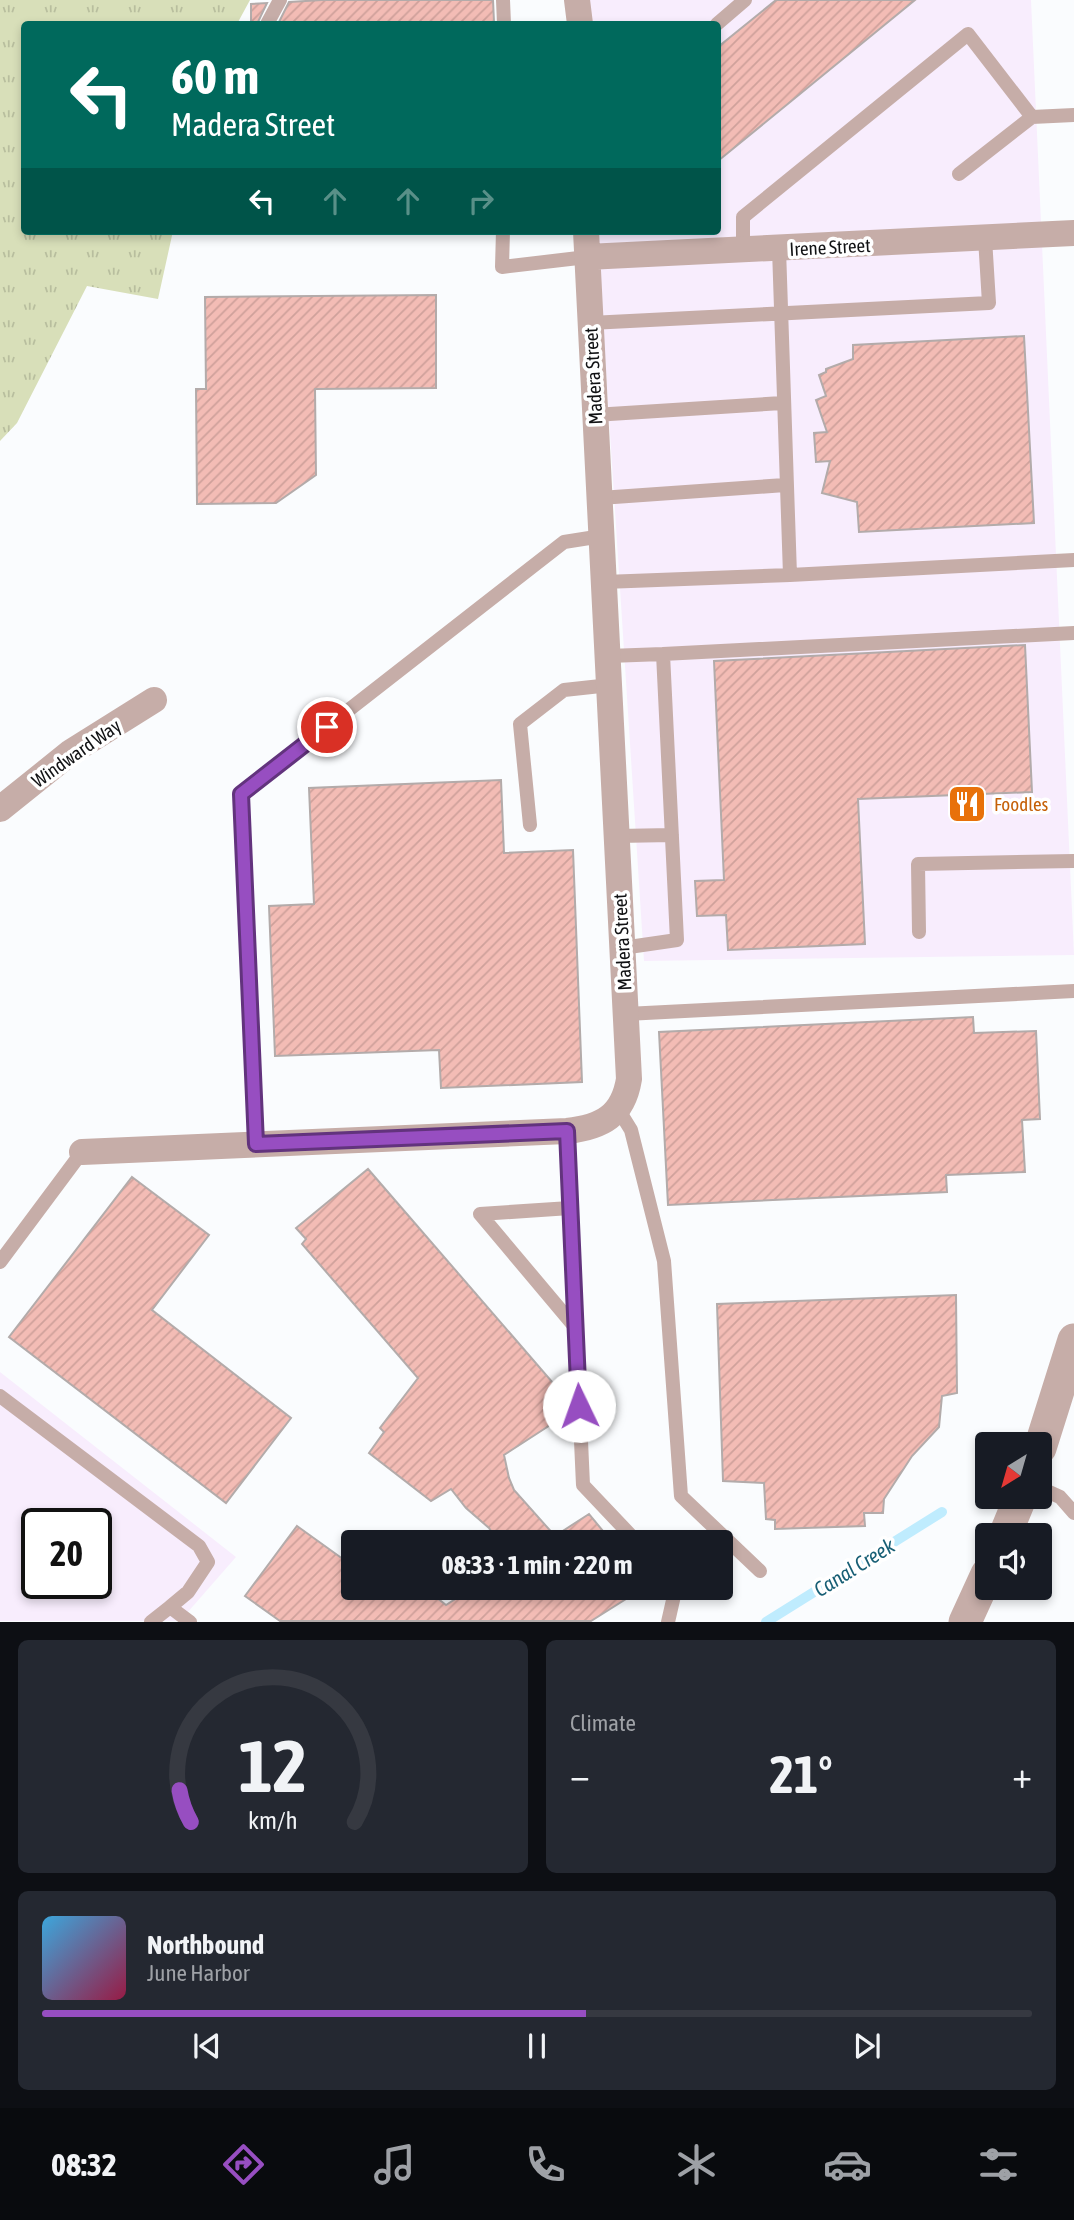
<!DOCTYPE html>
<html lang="en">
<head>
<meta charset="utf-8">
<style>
	body { margin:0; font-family:"Asap Condensed",sans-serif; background:#242831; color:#f1f3f6; height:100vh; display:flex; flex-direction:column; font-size:26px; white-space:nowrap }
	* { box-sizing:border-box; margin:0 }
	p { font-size:23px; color:#9ea1a6 }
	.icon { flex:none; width:38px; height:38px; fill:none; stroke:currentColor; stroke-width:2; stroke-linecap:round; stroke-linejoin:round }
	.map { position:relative; height:1622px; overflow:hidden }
	.side { display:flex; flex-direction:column; gap:18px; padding:18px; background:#0d0f14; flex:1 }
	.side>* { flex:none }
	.hud { position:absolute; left:21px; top:21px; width:700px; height:214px; border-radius:7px; box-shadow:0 4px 10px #0003; background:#00695c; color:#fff; overflow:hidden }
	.needle { width:46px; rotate:217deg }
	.buttons { position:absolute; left:975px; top:1432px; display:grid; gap:14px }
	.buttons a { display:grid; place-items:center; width:77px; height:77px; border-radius:7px; background:#171b24; box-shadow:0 4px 10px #0003; font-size:35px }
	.speed { position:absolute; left:21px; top:1508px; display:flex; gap:14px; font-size:35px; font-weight:700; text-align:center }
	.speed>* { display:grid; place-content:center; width:91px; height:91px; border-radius:50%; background:#171b24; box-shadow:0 4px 10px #0003; line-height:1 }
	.speed .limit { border:4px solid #111; border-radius:10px; background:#fff; color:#111 }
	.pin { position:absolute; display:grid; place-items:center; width:60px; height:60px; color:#fff; margin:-30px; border:4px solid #fff; border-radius:50%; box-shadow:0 2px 7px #0007 }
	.me { position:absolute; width:77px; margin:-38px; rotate:357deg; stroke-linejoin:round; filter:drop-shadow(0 0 5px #0008) }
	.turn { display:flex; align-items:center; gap:24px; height:147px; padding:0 35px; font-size:32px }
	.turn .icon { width:91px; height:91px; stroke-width:2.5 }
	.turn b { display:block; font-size:49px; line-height:60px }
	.lanes { display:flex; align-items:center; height:66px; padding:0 35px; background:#0003; justify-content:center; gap:35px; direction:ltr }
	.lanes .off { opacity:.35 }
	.big { font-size:52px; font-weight:700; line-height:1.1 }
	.side .card { flex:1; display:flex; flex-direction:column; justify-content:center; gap:10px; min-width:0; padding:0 24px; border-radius:10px; background:#242831 }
	.side .dial { align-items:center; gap:0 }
	.dial svg { height:182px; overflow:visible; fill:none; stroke:#363941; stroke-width:7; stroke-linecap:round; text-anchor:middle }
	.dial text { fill:#f1f3f6; stroke:none }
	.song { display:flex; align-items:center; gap:21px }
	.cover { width:84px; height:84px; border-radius:10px; background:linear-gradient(135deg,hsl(200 70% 55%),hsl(340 70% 35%)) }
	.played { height:7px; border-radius:4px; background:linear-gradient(90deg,#974ec1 55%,#363941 55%) }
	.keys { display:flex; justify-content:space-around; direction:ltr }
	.heat { display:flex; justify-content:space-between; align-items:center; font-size:38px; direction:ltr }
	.side .tiles { flex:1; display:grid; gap:18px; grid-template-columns:1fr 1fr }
	.card:last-child { grid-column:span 2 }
	.trip { position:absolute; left:341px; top:1530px; width:392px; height:70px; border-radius:7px; background:#171b24; box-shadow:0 4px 10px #0003; font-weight:700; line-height:70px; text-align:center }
	.dock { display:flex; height:112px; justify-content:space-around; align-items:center; background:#090b0e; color:#9ea1a6 }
	.dock .icon { width:49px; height:49px }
	.dock .on { color:#974ec1 }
	.dock b { font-size:32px; color:#f1f3f6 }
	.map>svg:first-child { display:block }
	.commercial { fill:#f8edfd; fill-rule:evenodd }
	.grass { fill:url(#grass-tufts) }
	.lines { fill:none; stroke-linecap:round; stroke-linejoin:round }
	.stream { stroke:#bfecfe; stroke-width:10 }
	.building { fill:url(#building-hatch); stroke:#b3abaa; stroke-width:2 }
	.service { stroke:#c6ada8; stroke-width:14 }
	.minor { stroke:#c6ada8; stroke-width:26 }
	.tertiary { stroke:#c6ada8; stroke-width:33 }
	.route-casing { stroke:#62337d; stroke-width:18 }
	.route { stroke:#974ec1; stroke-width:12 }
	.labels { text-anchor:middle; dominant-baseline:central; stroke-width:7; stroke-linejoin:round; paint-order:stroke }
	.street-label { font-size:19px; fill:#111214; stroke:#fff }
	.food-label { font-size:19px; fill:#c56008; stroke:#fff; text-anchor:start }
	.water-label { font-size:21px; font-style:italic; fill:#185f75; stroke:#fff }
</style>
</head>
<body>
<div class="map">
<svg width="1074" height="1622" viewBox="0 0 1074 1622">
	<defs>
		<pattern id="grass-tufts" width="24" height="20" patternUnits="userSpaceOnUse" patternTransform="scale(1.75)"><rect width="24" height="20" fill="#d8dfb9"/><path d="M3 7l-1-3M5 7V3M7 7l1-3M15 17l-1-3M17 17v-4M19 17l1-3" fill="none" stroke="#b8be9e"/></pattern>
		<pattern id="building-hatch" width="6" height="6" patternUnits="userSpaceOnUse" patternTransform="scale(1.75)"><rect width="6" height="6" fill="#f3bcb5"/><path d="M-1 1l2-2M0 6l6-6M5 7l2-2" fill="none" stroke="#cfa19b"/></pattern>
	</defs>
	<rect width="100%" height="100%" fill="#fafcfe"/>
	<path class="commercial" d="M 582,0 L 1031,0 L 1074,955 L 644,961 L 597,231 L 718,231 L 718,24 L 583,24 Z
		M 0,1372 L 236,1557 L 180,1621 L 0,1621 ZM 37,1524 L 96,1524 L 96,1584 L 37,1584 Z"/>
	<path class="grass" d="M 0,0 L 250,0 L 237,24 L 24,24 L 24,231 L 173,231 L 158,299 L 87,286 L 17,423 L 0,441 Z"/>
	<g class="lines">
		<path class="stream" d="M 766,1622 L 942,1512"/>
	</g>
	<path class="building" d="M 322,0 L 493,0 L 494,22 L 443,24 L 278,24 L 289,2 Z
		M 776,0 L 915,0 L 718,161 L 718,47 Z
		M 267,3 L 257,24 L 251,24 L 251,4 Z
		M 436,295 L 436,388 L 315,389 L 316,475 L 276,503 L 197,504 L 196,389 L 206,389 L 205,297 Z
		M 1024,336 L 1034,523 L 859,532 L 857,502 L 822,493 L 830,461 L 816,462 L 814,433 L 827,432 L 816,400 L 826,396 L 819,375 L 826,372 L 826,369 L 853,359 L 853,345 Z
		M 1025,645 L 1032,792 L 858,799 L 865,944 L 728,950 L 726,915 L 697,916 L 695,881 L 724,880 L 714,661 Z
		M 501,780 L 504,853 L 573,850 L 582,1082 L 441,1088 L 439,1050 L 275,1056 L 269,906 L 314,904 L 309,788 Z
		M 973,1017 L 974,1033 L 1036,1031 L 1040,1119 L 1022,1120 L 1025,1172 L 946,1175 L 947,1192 L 668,1205 L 659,1032 Z
		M 368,1169 L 560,1391 L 558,1420 L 504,1455 L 509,1478 L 514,1490 L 555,1536 L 589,1514 L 612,1542 L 498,1542 L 489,1528 L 466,1508 L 451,1489 L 431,1501 L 369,1453 L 384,1432 L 380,1428 L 418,1378 L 302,1244 L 306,1239 L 296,1228 Z
		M 132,1177 L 209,1235 L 152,1310 L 291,1418 L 226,1503 L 9,1337 Z
		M 956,1295 L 957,1393 L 942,1396 L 939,1427 L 912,1456 L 884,1499 L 883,1513 L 864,1513 L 865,1526 L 775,1529 L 775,1520 L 766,1519 L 764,1483 L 723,1481 L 717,1304 Z
		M 297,1526 L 354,1567 L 354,1587 L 382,1587 L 387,1591 L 419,1589 L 432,1594 L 446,1605 L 474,1587 L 645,1587 L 591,1621 L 280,1621 L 245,1596 Z"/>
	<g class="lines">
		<path class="service" d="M 503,0 L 504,24
			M 267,24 L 280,0
			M 717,24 L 745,0
			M 959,174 L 1032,117 L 1074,115
			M 503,231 L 502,267 L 587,257
			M 779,249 L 790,575
			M 743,251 L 743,217 L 968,34 L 1032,117
			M 590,323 L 989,303 L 985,238
			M 594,415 L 782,403
			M 600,498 L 785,485
			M 604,582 L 790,575 L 1074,560
			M 663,654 L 1074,633
			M 609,656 L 663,654 L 677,940 L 622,948
			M 530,825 L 520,724 L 564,690 L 610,685
			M 617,836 L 672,835
			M 919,932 L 918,864 L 1074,861
			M 626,1014 L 1074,991
			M 618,1109 L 631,1130 L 664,1261 L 681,1496 L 760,1571
			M 567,1131 L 583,1485 L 637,1542
			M 256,1144 L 241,794 L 564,542 L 602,536
			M 570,1208 L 480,1214 L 575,1327
			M 0,1262 L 82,1152
			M 0,1396 L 199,1546 L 208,1562 L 188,1592 L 170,1607
			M 1040,1488 L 1060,1497 L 1074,1513
			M 151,1622 L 170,1607 L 190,1622
			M 668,1622 L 676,1587"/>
		<path class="minor" d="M 577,0 L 580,24
			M 587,257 L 1074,233
			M 0,809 L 71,752 L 154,700
			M 82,1152 L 567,1131 C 602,1127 623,1116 629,1079 L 586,231"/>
		<path class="tertiary" d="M 1040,1448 L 1074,1340
			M 1005,1535 L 1021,1496
			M 965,1622 L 987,1574"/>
	</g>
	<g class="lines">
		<defs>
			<path id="route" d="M 327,727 L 241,794 L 256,1144 L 567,1131 L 579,1406"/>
		</defs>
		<use href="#route" class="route-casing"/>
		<use href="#route" class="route"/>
	</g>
	<defs>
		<symbol id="restaurant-square" viewBox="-11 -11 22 22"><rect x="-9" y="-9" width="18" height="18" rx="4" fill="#e8710a" stroke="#fff"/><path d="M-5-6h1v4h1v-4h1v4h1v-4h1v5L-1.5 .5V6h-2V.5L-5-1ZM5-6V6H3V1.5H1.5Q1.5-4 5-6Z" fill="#fff"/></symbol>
	</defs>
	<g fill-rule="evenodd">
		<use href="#restaurant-square" x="945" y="782" width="44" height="44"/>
	</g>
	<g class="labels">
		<g class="street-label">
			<text transform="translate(830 247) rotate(-3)">Irene Street</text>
			<text transform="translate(593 376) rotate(-93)">Madera Street</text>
			<text transform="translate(76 753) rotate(-35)">Windward Way</text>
			<text transform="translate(622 942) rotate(-93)">Madera Street</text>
		</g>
		<g class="food-label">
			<text x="994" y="804">Foodles</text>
		</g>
		<g class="water-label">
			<text transform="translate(854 1567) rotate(-32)">Canal Creek</text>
		</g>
	</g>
</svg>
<div class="buttons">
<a><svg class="needle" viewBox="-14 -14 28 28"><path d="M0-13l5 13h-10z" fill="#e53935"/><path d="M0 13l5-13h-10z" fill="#9ea1a6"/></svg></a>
<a><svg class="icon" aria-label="sound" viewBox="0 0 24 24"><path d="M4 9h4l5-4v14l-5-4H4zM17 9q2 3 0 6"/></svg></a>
</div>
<div class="speed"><div class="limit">20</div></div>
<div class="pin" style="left:327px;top:727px;background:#d93025"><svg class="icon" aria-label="arrive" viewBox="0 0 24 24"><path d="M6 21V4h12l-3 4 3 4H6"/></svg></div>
<svg class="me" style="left:579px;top:1406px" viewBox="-20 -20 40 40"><circle r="19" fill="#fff"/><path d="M0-13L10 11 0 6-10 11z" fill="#974ec1"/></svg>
<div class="trip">08:33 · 1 min · 220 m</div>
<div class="hud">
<div class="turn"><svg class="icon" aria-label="left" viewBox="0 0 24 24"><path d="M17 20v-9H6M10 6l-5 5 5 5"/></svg><div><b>60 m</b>Madera Street</div></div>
<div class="lanes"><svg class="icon" aria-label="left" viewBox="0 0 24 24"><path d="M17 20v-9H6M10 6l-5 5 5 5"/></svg><svg class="icon off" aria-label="ahead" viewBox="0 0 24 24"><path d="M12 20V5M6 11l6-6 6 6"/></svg><svg class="icon off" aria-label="ahead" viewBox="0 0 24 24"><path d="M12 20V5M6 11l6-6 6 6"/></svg><svg class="icon off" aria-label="right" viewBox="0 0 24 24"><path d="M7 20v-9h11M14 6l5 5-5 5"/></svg></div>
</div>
</div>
<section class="side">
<div class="tiles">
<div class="card dial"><svg viewBox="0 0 100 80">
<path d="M14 69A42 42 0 1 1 86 69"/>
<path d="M14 69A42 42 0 0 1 9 55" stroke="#974ec1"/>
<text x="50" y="56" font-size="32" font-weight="700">12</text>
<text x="50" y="72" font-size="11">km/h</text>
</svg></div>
<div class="card"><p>Climate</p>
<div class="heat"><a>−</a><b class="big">21°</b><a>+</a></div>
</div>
<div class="card">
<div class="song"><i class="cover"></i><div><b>Northbound</b><p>June Harbor</p></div></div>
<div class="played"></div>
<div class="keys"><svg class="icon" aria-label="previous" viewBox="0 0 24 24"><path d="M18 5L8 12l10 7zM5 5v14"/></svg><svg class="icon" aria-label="pause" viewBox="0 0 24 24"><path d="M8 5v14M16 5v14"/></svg><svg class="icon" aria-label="next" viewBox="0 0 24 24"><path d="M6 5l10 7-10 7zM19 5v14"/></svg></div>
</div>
</div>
</section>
<nav class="dock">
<b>08:32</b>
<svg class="icon on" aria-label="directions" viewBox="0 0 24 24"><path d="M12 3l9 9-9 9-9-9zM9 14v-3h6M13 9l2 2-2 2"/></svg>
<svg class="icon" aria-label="music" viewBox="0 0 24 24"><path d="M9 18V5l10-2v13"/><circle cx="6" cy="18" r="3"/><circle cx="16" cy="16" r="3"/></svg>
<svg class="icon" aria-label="phone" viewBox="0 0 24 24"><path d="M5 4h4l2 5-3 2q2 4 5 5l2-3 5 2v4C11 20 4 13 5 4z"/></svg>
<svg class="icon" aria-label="climate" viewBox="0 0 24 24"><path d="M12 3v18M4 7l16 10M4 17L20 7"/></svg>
<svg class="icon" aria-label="car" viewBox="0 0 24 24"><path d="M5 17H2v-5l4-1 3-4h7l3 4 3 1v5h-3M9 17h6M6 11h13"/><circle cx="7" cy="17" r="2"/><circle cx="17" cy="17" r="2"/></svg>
<svg class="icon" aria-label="filters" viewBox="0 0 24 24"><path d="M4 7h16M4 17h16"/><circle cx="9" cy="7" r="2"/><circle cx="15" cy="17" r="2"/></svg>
</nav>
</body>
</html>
